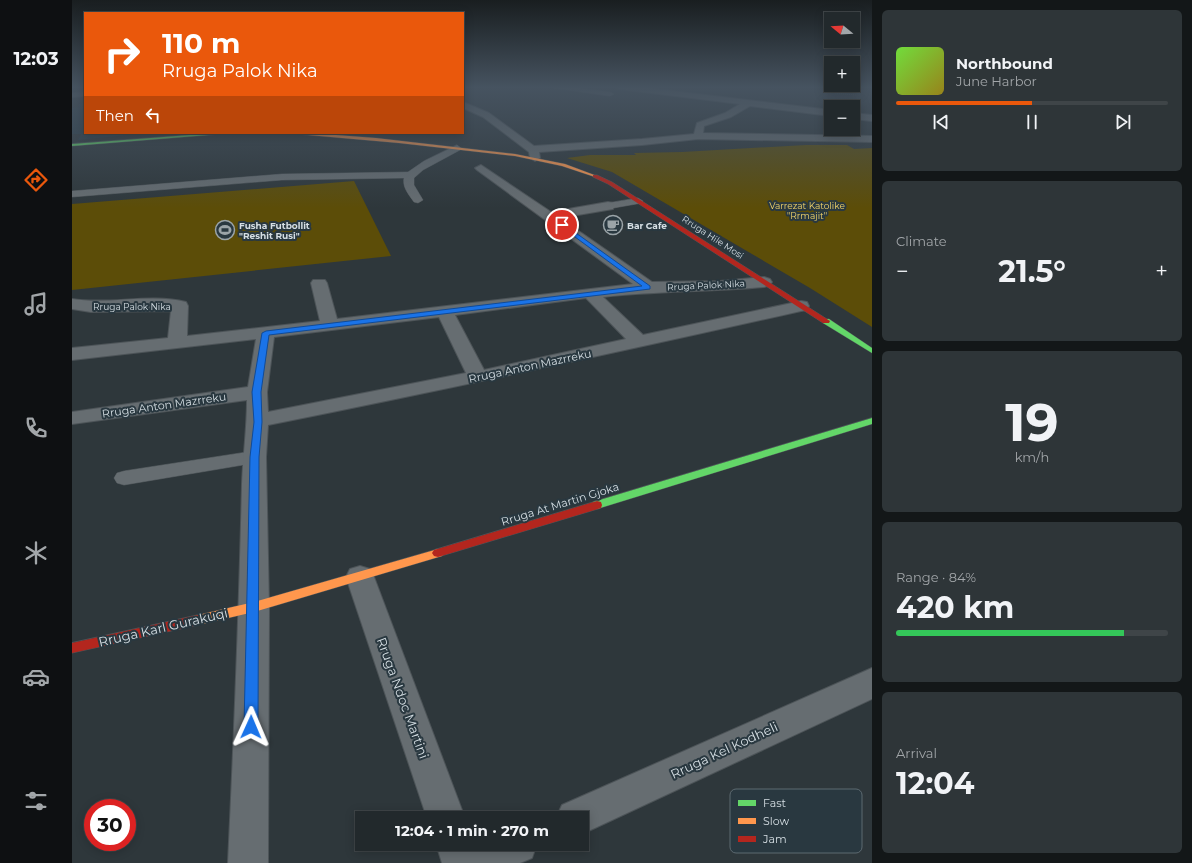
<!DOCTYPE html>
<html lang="en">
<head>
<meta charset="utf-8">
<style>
	body { margin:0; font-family:Montserrat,sans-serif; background:#2e3538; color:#f1f3f6; height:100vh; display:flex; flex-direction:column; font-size:15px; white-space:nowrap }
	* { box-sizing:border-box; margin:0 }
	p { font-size:13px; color:#a2a6a9 }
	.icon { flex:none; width:22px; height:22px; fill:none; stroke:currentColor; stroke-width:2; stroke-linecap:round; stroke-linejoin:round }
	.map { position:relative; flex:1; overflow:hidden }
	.sheet { display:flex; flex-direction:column; gap:10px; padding:10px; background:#131718; width:320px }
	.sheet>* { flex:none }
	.top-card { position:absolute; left:12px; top:12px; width:380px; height:122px; border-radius:0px; box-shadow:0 2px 10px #0003,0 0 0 1px #3f4548; background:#ea580c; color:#fff; overflow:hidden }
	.needle { width:26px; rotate:288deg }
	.buttons { position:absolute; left:752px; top:12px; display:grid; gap:8px }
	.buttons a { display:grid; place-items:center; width:36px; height:36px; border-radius:0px; background:#22292c; box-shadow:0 2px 10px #0003,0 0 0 1px #3f4548; font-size:20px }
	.speed { position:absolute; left:12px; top:799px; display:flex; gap:8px; font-size:20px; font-weight:700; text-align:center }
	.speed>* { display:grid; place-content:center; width:52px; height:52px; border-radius:50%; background:#22292c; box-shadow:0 2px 10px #0003,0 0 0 1px #3f4548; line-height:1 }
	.speed .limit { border:6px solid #d22; background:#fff; color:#111 }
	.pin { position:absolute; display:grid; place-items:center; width:34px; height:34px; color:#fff; margin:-17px; border:2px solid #fff; border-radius:50%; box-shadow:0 1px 4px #0007 }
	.me { position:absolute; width:44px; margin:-22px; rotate:1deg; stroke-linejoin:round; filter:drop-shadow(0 0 3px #0008) }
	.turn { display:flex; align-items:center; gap:14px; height:84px; padding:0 12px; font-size:18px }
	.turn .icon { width:52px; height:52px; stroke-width:2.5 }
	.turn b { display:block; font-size:28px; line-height:34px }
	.then { display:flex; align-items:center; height:38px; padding:0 12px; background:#0003; gap:8px; font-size:15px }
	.big { font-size:30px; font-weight:700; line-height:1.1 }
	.sheet .card { flex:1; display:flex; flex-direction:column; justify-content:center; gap:6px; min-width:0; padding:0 14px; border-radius:6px; background:#2e3538 }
	.sheet .dial { align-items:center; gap:0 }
	.dial b { font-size:52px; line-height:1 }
	.song { display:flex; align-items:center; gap:12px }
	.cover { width:48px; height:48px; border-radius:6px; background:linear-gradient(135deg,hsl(100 70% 55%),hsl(50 70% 35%)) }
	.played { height:4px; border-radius:2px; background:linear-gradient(90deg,#ea580c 50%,#3f4548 50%) }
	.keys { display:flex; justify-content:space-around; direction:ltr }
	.heat { display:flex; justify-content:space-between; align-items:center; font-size:22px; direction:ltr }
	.charge { height:6px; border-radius:3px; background:linear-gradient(90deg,#34c759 84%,#3f4548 0) }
	.trip { position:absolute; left:283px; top:811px; width:234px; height:40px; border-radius:0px; background:#22292c; box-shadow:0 2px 10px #0003,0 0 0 1px #3f4548; font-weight:700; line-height:40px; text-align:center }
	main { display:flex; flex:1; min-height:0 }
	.tab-bar { display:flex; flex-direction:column; width:72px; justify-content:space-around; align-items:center; background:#0e1012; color:#a2a6a9 }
	.tab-bar .icon { width:28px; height:28px }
	.tab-bar .current { color:#ea580c }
	.tab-bar b { font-size:18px; color:#f1f3f6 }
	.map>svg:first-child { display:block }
	.built { fill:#2b3e49 }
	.green { fill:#5c4d08 }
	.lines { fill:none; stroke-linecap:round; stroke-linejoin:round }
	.lane-casing { stroke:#4d5458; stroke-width:1 }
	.street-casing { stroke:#4d5458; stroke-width:2 }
	.fast-casing { stroke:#4d5458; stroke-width:1 }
	.slow-casing { stroke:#4d5458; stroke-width:1 }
	.jam-casing { stroke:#4d5458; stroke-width:1 }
	.path { stroke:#666d71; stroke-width:1; stroke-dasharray:1 1; stroke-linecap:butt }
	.lane { fill:#666d71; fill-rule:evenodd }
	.street { fill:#666d71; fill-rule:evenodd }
	.fast { fill:#63d668; fill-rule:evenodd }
	.slow { fill:#ff974d; fill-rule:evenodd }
	.jam { fill:#b3261e; fill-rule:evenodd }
	.rail { stroke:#6a7175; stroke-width:1; stroke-dasharray:3 1.5; stroke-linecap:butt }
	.route { fill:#1a73e8; stroke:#114b97 }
	.labels { text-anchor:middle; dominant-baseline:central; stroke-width:4; stroke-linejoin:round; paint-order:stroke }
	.far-park-label { font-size:9px; fill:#f5d66a; stroke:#293840 }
	.far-poi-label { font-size:9px; font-weight:bold; fill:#d5dee3; stroke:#293840; text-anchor:start }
	.far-street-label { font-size:9px; fill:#d5dee3; stroke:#293840 }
	.street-label { font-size:11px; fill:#d5dee3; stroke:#293840 }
	.near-street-label { font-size:13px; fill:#d5dee3; stroke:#293840 }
	.key { fill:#293840; stroke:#5d6a71; stroke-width:1 }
	.key-label { font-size:11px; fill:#d5dee3 }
</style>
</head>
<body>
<main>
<nav class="tab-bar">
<b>12:03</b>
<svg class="icon current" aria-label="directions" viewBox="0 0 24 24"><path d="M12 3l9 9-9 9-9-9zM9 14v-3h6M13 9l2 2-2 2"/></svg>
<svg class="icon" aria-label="music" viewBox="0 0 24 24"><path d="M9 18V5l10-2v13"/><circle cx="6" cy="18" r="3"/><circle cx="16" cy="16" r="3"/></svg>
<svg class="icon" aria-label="phone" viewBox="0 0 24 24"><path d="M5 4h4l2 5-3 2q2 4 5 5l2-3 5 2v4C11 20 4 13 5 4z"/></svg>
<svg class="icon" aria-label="climate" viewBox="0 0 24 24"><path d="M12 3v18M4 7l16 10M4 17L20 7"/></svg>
<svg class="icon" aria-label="car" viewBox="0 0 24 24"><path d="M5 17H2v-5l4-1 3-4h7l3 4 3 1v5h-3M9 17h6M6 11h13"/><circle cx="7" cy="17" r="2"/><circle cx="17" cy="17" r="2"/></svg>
<svg class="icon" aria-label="filters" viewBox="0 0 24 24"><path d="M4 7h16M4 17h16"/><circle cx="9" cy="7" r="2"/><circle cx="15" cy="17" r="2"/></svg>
</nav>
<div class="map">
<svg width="800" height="863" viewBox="0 0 800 863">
	<rect width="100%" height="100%" fill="#2e373b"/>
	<path class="built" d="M 13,103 L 13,133 L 77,133 L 6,140 L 9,134 L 0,134 L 0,108 L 7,107 L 7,104 Z"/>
	<path class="green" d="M 734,145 L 775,145 L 782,149 L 800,148 L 800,327 L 738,288 L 540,172 L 495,158 L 518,155 L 564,155 L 562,153 L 610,152 Z
		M 282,181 L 319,256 L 0,290 L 0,204 Z"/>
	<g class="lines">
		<defs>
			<path id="lane" d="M 475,87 L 497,87 L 538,92 L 542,94 L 538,96 Z
				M 385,145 L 389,148 L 388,150 L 351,170 L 342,178 L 342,185 L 351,200 L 346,203 L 342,202 C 337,195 330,187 332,178 L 210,180 L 0,197 L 0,191 L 210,174 L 336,172 L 352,161 Z
				M 566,198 L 571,201 L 570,203 L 536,209 L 530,206 L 536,203 Z
				M 182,451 L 189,452 L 192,457 L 189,462 L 52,485 L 45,483 L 42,478 L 45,473 L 52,471 Z"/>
			<path id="street" d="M 543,87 L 568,87 L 759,110 L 759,116 L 678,106 L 659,117 L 632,126 L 631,133 L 800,136 L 800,142 L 626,139 L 570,145 L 467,152 L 468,158 L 463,161 L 458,158 L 457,152 L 411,117 L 391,108 L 391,102 L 417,113 L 462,146 L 570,139 L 622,134 L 625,123 L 653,113 L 668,104 L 547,89 Z
				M 13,92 L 13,96 L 0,97 L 0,93 Z
				M 781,113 L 800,115 L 800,121 L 781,119 Z
				M 409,165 L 479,212 L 536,202 L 541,203 L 542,206 L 541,209 L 488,218 L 580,282 L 648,281 L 692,277 L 698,279 L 700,282 L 698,285 L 692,287 C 638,292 585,291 531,297 L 571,335 L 729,301 L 735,302 L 737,306 L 735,310 L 729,311 C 552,351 375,389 196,425 L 194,457 L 197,607 L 196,863 L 156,863 C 162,737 167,611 170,484 C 171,456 175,428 175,400 L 0,424 L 0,412 L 176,387 L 184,339 L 0,360 L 0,348 L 96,338 L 99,311 L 19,312 L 0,309 L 0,299 C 37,305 77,293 114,302 L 116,306 L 115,336 L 248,321 L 239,283 L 241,280 L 253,280 L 255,283 L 265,319 L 561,284 L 405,170 L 403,168 ZM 514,298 L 554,339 L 412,370 L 383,315 ZM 367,317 L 394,373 L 196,412 L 195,392 L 202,337 Z
				M 288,566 L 298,569 L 302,577 L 393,818 L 355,818 L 274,577 L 278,569 Z
				M 800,668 L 800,699 L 510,834 L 510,818 L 484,818 L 490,805 Z
				M 364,844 L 465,844 L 460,858 L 448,863 L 370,863 Z"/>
			<path id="fast" d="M 144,133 L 162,133 L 0,146 L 0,144 Z
				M 751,319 L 757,319 L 800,348 L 800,353 L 751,323 Z
				M 800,418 L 800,424 L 525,509 L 521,508 L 520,505 L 521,502 Z"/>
			<path id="slow" d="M 213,133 L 237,133 L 304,138 L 443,154 L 493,164 L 525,176 L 523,177 L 490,166 L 443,156 L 327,143 Z
				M 366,549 L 370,550 L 372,553 L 370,556 L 182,612 L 126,625 L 122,624 L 120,620 L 122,616 L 126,615 L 182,602 Z"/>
			<path id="jam" d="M 521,175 L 525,175 L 540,182 L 758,321 L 757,323 L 751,323 L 536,184 L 521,177 Z
				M 525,501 L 529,502 L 530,505 L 529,508 L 366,557 L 362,556 L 360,553 L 362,550 Z
				M 126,615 L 130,616 L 132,620 L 130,624 L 126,625 L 0,653 L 0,643 Z"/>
		</defs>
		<use href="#lane" class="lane-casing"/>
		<use href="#street" class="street-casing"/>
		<use href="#fast" class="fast-casing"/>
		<use href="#slow" class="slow-casing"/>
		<use href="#jam" class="jam-casing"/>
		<path class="path" d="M 763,93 L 784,95"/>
		<use href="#lane" class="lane"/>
		<use href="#street" class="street"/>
		<use href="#fast" class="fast"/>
		<use href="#slow" class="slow"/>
		<use href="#jam" class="jam"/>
		<path class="rail" d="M 558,87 L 759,111
			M 781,114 L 800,116"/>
	</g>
	<linearGradient id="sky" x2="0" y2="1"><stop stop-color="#191e20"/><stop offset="0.42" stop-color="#465360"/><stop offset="1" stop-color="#465360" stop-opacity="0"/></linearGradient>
	<rect width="800" height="208" fill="url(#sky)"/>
	<path class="route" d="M 490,223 L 578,286 L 578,289 L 197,335 L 189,392 L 190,422 L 187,457 L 186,727 L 184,732 L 179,734 L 174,732 L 172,727 L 178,457 L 182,422 L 180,392 L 190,333 L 194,331 L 570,286 L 488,226 Z"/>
	<defs>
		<symbol id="cafe-ring" viewBox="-11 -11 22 22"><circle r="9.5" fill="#293840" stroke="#9ba4a8" stroke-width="1.5"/><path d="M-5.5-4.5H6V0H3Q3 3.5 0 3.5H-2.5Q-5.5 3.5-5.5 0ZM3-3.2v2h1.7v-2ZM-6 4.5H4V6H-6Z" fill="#9ba4a8"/></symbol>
		<symbol id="stadium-ring" viewBox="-11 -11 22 22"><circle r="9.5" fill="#293840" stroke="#9ba4a8" stroke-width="1.5"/><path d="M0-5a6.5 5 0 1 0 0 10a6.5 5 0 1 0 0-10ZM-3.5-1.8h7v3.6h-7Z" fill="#9ba4a8"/></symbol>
	</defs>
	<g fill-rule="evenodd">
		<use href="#cafe-ring" x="530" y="214" width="22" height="22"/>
		<use href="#stadium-ring" x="142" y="219" width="22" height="22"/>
	</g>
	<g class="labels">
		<g class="far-park-label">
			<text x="735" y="205">Varrezat Katolike<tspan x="735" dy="10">"Rrmajit"</tspan></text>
		</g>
		<g class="far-poi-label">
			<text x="167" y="225">Fusha Futbollit<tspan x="167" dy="10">"Reshit Rusi"</tspan></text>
			<text x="555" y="225">Bar Cafe</text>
		</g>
		<g class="far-street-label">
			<text transform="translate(641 237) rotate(33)">Rruga Hile Mosi</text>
			<text transform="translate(634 285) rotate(-3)">Rruga Palok Nika</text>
			<text x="60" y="306">Rruga Palok Nika</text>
		</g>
		<g class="street-label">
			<text transform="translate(458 366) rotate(-12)">Rruga Anton Mazrreku</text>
			<text transform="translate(92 405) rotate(-8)">Rruga Anton Mazrreku</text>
			<text transform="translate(488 504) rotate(-17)">Rruga At Martin Gjoka</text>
		</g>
		<g class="near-street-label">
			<text transform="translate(91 627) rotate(-13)">Rruga Karl Gurakuqi</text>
			<text transform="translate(331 698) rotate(70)">Rruga Ndoc Martini</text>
			<text transform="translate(652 750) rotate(-25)">Rruga Kel Kodheli</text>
		</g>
	</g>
	<rect x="658" y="789" width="132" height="64" rx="6" class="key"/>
	<rect x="666" y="800" width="18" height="6" fill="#63d668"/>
	<rect x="666" y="818" width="18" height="6" fill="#ff974d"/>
	<rect x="666" y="836" width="18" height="6" fill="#b3261e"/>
	<g class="key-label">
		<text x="691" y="807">Fast</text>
		<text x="691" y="825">Slow</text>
		<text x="691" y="843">Jam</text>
	</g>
</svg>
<div class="buttons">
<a><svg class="needle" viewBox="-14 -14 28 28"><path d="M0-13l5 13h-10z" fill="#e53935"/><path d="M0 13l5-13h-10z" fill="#a2a6a9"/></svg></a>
<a>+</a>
<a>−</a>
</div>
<div class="speed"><div class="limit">30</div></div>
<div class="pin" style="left:490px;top:225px;background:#d93025"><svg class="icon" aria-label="arrive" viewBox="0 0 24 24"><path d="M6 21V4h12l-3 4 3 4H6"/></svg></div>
<svg class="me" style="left:179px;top:727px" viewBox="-20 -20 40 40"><path d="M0-17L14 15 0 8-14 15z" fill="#1a73e8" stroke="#fff" stroke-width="4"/></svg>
<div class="trip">12:04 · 1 min · 270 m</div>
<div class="top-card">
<div class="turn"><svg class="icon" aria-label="right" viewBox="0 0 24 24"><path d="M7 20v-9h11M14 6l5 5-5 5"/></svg><div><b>110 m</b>Rruga Palok Nika</div></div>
<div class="then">Then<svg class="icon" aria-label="left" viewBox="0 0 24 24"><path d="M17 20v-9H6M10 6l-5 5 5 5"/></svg></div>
</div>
</div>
<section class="sheet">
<div class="card">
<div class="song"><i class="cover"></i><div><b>Northbound</b><p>June Harbor</p></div></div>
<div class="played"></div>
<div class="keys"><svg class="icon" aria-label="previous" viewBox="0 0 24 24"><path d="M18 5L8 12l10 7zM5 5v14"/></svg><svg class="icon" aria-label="pause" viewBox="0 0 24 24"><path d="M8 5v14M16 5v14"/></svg><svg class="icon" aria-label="next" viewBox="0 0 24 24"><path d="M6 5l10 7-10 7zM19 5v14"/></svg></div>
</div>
<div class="card"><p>Climate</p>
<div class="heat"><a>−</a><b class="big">21.5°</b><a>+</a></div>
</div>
<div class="card dial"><b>19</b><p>km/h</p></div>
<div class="card"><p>Range · 84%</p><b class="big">420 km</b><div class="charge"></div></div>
<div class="card"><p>Arrival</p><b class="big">12:04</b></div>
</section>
</main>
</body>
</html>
